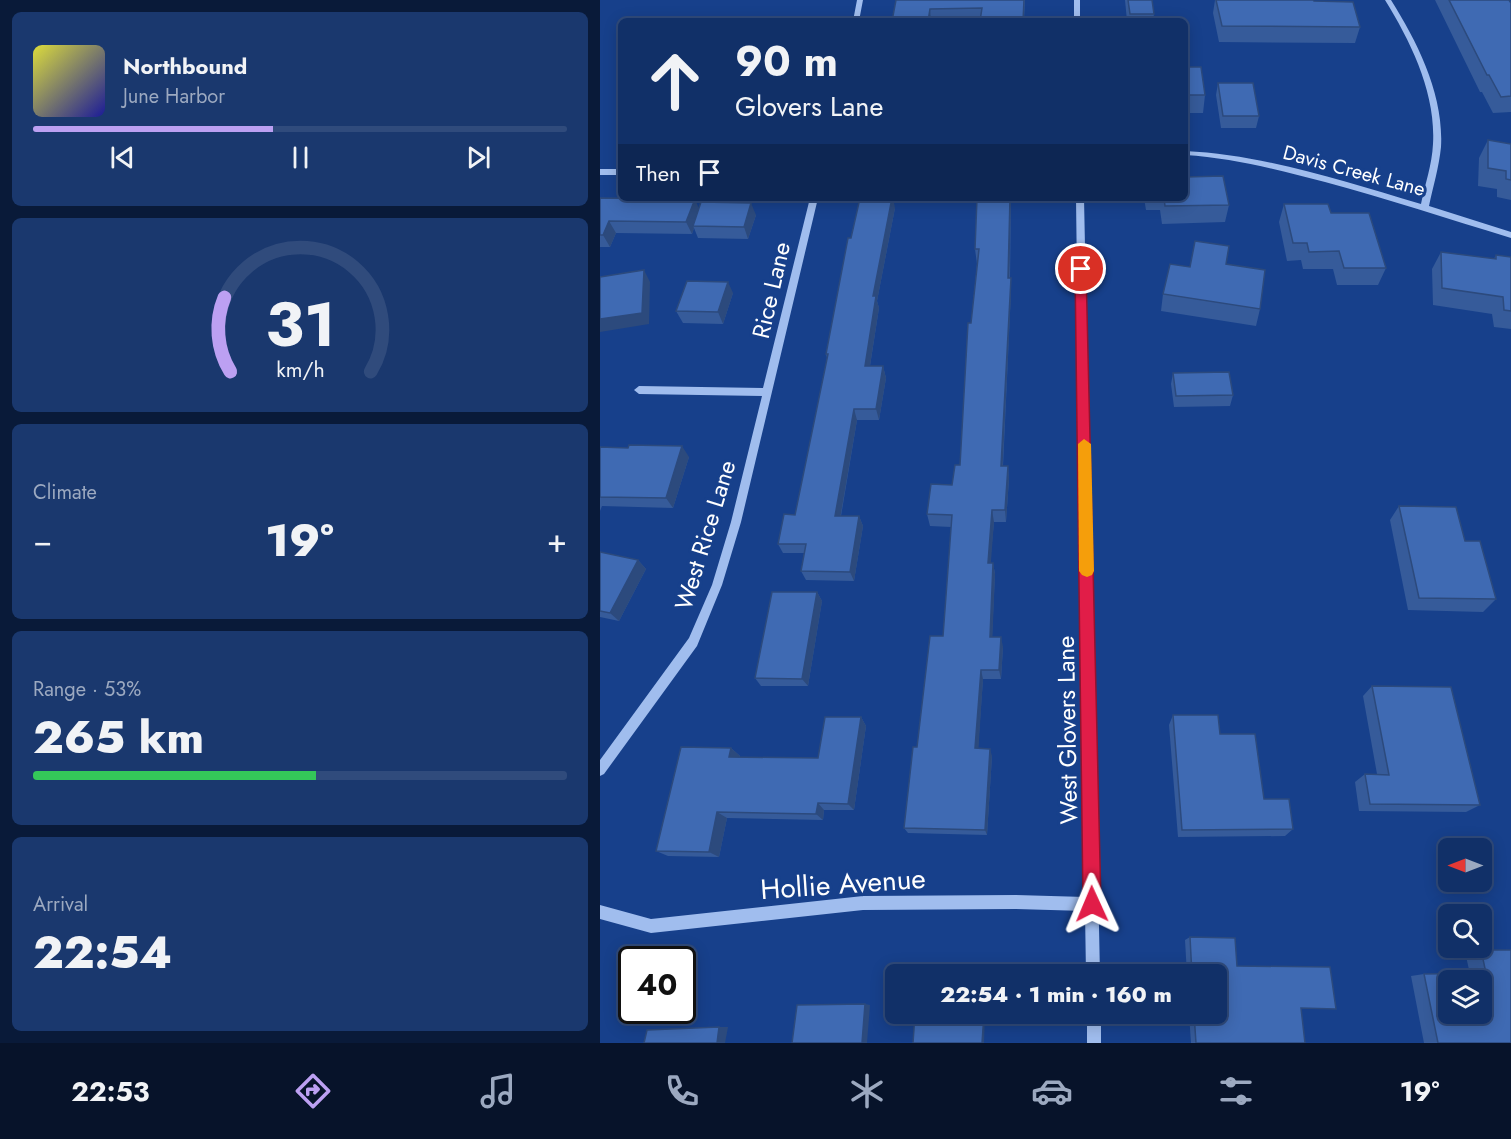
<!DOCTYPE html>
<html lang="en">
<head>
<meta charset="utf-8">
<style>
	body { margin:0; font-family:Jost,sans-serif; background:#1a386e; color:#f1f3f6; height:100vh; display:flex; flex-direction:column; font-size:22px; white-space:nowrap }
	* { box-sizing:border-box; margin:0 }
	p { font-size:20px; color:#9ca9c0 }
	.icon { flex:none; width:33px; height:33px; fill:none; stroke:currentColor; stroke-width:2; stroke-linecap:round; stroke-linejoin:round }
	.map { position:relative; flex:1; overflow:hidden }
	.details { display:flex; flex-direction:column; gap:12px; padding:12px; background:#091a39; width:600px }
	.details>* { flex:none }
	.guide { position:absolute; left:18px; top:18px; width:570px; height:183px; border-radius:9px; box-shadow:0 3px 15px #0003,0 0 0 2px #304b7c; background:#113068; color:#f1f3f6; overflow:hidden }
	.needle { width:39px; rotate:270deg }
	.tools { position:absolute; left:838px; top:838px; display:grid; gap:12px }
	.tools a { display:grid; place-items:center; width:54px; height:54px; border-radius:9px; background:#113068; box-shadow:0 3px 15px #0003,0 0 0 2px #304b7c; font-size:30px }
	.speed { position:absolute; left:18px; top:946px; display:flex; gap:12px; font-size:30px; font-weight:700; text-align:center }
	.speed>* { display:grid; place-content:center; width:78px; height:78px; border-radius:50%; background:#113068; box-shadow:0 3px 15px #0003,0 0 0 2px #304b7c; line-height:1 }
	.speed .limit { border:3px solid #111; border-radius:9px; background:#fff; color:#111 }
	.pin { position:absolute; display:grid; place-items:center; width:51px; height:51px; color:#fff; margin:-26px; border:3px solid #fff; border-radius:50%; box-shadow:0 2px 6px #0007 }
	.me { position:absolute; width:66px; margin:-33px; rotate:359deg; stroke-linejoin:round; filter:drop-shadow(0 0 4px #0008) }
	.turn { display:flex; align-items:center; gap:21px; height:126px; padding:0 18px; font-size:27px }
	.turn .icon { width:78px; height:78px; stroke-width:2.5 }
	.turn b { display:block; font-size:42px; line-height:51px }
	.then { display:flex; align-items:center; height:57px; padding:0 18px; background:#0003; gap:12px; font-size:22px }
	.big { font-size:45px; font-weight:800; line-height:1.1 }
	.details .widget { flex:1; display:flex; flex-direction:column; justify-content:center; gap:9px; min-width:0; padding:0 21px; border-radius:9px; background:#1a386e }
	.details .dial { align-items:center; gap:0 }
	.dial svg { height:156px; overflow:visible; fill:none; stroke:#304b7c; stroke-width:7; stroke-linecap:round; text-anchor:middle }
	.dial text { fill:#f1f3f6; stroke:none }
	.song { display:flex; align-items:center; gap:18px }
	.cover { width:72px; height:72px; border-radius:9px; background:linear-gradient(135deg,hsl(60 70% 55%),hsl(240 70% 35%)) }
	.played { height:6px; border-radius:3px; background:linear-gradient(90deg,#bca0f2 45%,#304b7c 45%) }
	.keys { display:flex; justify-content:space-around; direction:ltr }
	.heat { display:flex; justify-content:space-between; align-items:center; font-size:33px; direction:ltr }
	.charge { height:9px; border-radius:4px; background:linear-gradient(90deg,#34c759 53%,#304b7c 0) }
	.trip { position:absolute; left:285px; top:964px; width:342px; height:60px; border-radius:9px; background:#113068; box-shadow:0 3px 15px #0003,0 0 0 2px #304b7c; font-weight:800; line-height:60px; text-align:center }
	.menu { display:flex; height:96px; justify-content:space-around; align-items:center; background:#07132a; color:#9ca9c0 }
	.menu .icon { width:42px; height:42px }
	.menu .active { color:#bca0f2 }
	.menu b { font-size:27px; color:#f1f3f6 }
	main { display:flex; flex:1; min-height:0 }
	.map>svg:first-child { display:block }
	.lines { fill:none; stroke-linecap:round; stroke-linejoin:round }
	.minor { fill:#a0bdee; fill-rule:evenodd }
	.wall { fill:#365b9a }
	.shaded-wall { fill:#2c4a7d }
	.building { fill:#3f6ab3; stroke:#2c4a7d; stroke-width:1.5; fill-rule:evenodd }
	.route { fill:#e11d48; stroke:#92132f; stroke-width:1.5 }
	.slow { fill:#f59e0b }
	.labels { text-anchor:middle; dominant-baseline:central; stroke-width:6; stroke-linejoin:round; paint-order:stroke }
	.far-street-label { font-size:20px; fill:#fff; stroke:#17408b }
	.street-label { font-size:24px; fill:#fff; stroke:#17408b }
	.near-street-label { font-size:28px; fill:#fff; stroke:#17408b }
</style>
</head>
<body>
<main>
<section class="details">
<div class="widget">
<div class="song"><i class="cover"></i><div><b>Northbound</b><p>June Harbor</p></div></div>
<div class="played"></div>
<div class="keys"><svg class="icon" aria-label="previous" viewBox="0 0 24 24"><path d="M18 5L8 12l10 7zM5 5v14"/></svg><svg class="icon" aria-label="pause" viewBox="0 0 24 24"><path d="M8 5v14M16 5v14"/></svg><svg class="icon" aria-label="next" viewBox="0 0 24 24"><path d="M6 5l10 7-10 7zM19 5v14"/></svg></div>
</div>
<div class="widget dial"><svg viewBox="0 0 100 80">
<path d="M14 69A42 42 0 1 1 86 69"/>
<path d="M14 69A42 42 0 0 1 11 31" stroke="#bca0f2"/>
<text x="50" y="56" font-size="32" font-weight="700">31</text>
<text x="50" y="72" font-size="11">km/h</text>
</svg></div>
<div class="widget"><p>Climate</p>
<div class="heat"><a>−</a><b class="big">19°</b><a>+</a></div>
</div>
<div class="widget"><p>Range · 53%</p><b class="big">265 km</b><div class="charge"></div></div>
<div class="widget"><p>Arrival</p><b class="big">22:54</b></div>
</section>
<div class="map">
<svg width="911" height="1043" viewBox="0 0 911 1043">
	<rect width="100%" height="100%" fill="#17408b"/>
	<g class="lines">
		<path class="minor" d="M 257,0 L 263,0 L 259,21 L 253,21 Z
			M 474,0 L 480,0 L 480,21 L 474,21 Z
			M 785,0 L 791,0 C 818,43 844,95 841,147 C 839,167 833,187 829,206 L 911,232 L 911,238 C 849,219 788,199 725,182 C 679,170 633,158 585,155 L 585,151 C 665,155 744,181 821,204 C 825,184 832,165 833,144 C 836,93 811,42 785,0 Z
			M 0,169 L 21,169 L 21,175 L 0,175 Z
			M 210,198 L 218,198 L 141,522 L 122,585 L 97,646 L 4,774 L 0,776 L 0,760 L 89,638 L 112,585 L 131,522 L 162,396 L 39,394 L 34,390 L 39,386 L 163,388 Z
			M 476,198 L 484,198 L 500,975 L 486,975 L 485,911 L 415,909 L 263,910 L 51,933 L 0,919 L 0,905 L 51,919 L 263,896 L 415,895 L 485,897 Z
			M 487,1014 L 501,1014 L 501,1043 L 487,1043 Z"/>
	</g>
	<path class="wall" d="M 296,0 L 425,0 L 424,21 L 292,21 Z
		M 525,0 L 552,0 L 554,14 L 553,21 L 527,21 Z
		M 615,0 L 713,0 L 714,1 L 760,27 L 755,43 L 619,42 L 613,13 Z
		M 835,0 L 909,0 L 911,3 L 911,112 L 893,113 L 882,92 L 880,92 Z
		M 585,67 L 605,95 L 603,113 L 585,113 Z
		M 618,83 L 659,116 L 656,128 L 621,128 L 616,95 Z
		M 888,140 L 911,144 L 911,200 L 897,197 L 897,189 L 878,186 L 879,158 Z
		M 0,198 L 99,208 L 156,215 L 148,239 L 98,238 L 94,228 L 92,234 L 16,233 L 10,247 L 0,247 Z
		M 377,198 L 411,198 L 410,278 L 411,278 L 411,292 L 403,466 L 408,466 L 409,479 L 406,522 L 394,522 L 390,563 L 393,563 L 395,574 L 392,637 L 403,647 L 401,679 L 383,679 L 378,748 L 392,756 L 387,835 L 308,833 L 304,828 L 317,747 L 343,636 L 351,527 L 330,526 L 327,514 L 352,485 L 360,465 L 371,323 L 377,264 L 375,249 Z
		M 544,198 L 585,198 L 629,205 L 625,222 L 562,224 L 560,210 L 546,210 Z
		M 684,204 L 731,213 L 786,268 L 778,285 L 737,285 L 733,269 L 703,269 L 701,260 L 687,261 L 679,222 Z
		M 295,208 L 277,301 L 279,308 L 270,366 L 283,366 L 286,378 L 279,420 L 257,420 L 241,516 L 259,516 L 263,526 L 254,581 L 206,580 L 201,571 L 204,553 L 183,553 L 178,544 L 195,515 L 227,358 L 226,354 L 251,238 Z
		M 841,252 L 894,259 L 896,255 L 911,257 L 911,329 L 894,327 L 892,314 L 833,305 L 832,269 Z
		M 626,264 L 660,309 L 656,326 L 561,311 L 563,294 L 590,267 Z
		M 133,293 L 123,324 L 83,323 L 76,311 Z
		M 573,373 L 633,395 L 630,406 L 574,407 L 571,384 Z
		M 0,447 L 89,457 L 73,508 L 2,506 L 0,511 Z
		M 799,506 L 865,541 L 896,599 L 883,612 L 808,610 L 790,520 Z
		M 0,552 L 38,560 L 46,569 L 19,621 L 0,617 Z
		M 217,592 L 222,601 L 208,686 L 161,686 L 155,678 Z
		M 772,686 L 880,805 L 866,812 L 759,811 L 755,782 L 765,774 L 777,774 L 763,696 Z
		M 573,715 L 620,734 L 664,799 L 693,829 L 685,836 L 578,837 L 569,725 Z
		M 261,717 L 266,726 L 254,810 L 224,810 L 223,820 L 127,818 L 119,857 L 68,856 L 56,851 L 131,748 L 140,756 L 140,757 L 218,758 Z
		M 590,937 L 637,966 L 736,1009 L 701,1009 L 705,1043 L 591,1043 L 589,1014 L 616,1014 L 616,975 L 587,975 L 585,940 Z
		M 881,950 L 911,1043 L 824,1043 L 811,976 L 824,974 L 870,974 L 865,952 Z"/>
	<path class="shaded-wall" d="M 330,9 L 331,21 L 328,21 Z
		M 292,198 L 293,198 L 295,208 L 277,301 L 279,308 L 268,378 L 265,366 L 273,296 Z
		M 410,198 L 411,198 L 409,292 L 408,278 Z
		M 95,199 L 100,211 L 93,226 L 94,228 L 92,234 L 86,222 Z
		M 151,203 L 156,215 L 148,239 L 144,227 Z
		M 9,221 L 16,233 L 10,247 L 3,235 Z
		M 44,270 L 50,282 L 49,324 L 0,332 L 0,319 Z
		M 411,278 L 411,292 L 402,478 L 401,466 Z
		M 128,282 L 133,293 L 123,324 L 118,312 Z
		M 283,366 L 286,378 L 279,420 L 276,409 Z
		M 254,409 L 257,420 L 239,525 L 235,516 Z
		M 82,446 L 89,457 L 73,508 L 66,498 Z
		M 408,466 L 409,479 L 406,522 L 405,510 Z
		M 392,510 L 394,522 L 390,574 L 388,563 Z
		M 259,516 L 263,526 L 254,581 L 250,572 Z
		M 38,560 L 46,569 L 19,621 L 10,613 Z
		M 393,563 L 395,574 L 392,647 L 390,637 Z
		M 217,592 L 222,601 L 208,686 L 202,679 Z
		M 401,637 L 403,647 L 401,679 L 399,670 Z
		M 381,670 L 383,679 L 378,756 L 375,748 Z
		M 261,717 L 266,726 L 254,810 L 248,804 Z
		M 131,748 L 140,756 L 138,764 L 129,757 Z
		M 390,749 L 392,756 L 387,835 L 385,830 Z
		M 218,803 L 224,810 L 223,820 L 216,814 Z
		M 117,812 L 127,818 L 119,857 L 109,852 Z
		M 265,1004 L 270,1005 L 267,1043 L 262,1043 Z
		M 384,1014 L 385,1014 L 384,1043 L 382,1043 Z
		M 119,1027 L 128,1027 L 125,1043 L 117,1043 Z"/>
	<path class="building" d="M 296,0 L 424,0 L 423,21 L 380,21 L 382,8 L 330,9 L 328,21 L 292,21 Z
		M 528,0 L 552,0 L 554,14 L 530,14 Z
		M 616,0 L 713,0 L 714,1 L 753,2 L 760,27 L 622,26 Z
		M 849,0 L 909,0 L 911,3 L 911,96 L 901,97 L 889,75 L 887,75 Z
		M 585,67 L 601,67 L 605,95 L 585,95 Z
		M 618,83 L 653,83 L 659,116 L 623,116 Z
		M 888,140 L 911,144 L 911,180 L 906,179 L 906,171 L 888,168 Z
		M 623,176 L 629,205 L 565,206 L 564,198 L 585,198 L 585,177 Z
		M 0,198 L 95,199 L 86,222 L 9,221 L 3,235 L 0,235 Z
		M 260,198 L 292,198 L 273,296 L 276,296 L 265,366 L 283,366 L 276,409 L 254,409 L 235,516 L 259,516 L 250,572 L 201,571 L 206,544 L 178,544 L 184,514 L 195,515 L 228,354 L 226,354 L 248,238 L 251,238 Z
		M 377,198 L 410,198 L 408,278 L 411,278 L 401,466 L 408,466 L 405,510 L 392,510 L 388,563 L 393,563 L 390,637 L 401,637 L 399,670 L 381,670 L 375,748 L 390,749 L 385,830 L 304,828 L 313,747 L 317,747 L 330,636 L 343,636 L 352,515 L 327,514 L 331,484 L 352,485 L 355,465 L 360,465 L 368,323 L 371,323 L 379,249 L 375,249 Z
		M 101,202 L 151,203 L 144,227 L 93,226 Z
		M 684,204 L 728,204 L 731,213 L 769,213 L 786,268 L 744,268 L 739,251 L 709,252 L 707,243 L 693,243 Z
		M 595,241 L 629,246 L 626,264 L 665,270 L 660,309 L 563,294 L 570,264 L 590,267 Z
		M 841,252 L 896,259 L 896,255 L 911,257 L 911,311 L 904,310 L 903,297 L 842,288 Z
		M 44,270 L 42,313 L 0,319 L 0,277 Z
		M 87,281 L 128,282 L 118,312 L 76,311 Z
		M 629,372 L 633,395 L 576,396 L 573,373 Z
		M 29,445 L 82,446 L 66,498 L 0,497 L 0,447 L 28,448 Z
		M 799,506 L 856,507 L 865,541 L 880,541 L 896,599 L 819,598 Z
		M 0,552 L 38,560 L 10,613 L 0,611 Z
		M 172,592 L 217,592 L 202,679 L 155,678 Z
		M 772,686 L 851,687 L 880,805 L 770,804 L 765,774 L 789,775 Z
		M 573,715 L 618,715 L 620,734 L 655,734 L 664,799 L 689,799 L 693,829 L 582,830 Z
		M 225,717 L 261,717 L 248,804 L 218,803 L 216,814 L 117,812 L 109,852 L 56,851 L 81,747 L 131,748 L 129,757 L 218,758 Z
		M 590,937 L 635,938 L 637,966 L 730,967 L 736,1009 L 701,1008 L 705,1043 L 596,1043 L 594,1014 L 616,1014 L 616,975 L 592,975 Z
		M 881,950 L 911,950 L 911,1043 L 838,1043 L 824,974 L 886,973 ZM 849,981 L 882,981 L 882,1014 L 849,1014 Z
		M 265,1004 L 262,1043 L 192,1043 L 197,1005 Z
		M 315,1014 L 384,1014 L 382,1043 L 313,1043 Z
		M 119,1027 L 117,1043 L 44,1043 L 47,1030 Z"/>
	<path class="route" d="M 481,265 L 486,269 L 501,904 L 498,910 L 492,913 L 486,910 L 483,904 L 475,269 Z"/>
	<path class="slow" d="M 484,439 L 491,444 L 494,571 L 492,575 L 487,577 L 482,575 L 479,571 L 478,444 Z"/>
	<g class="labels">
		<g class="far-street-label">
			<text transform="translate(754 171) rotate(15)">Davis Creek Lane</text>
		</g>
		<g class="street-label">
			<text transform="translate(171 290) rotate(-77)">Rice Lane</text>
			<text transform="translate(105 535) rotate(-73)">West Rice Lane</text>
			<text transform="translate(467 730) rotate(-91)">West Glovers Lane</text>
		</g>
		<g class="near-street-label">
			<text transform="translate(243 884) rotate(-4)">Hollie Avenue</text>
		</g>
	</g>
</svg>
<div class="tools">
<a><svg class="needle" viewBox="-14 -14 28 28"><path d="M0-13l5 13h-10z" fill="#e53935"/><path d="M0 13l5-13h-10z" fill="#9ca9c0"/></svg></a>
<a><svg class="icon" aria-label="search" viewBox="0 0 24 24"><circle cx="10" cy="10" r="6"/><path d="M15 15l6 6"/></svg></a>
<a><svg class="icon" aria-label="layers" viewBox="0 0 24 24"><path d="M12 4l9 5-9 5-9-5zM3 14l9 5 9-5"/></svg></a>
</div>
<div class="speed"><div class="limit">40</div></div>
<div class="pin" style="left:481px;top:269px;background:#d93025"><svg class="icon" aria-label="arrive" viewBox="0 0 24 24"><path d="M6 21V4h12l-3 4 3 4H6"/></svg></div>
<svg class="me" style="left:492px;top:904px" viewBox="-20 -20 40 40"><path d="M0-17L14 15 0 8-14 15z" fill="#e11d48" stroke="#fff" stroke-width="4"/></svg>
<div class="trip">22:54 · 1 min · 160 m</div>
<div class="guide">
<div class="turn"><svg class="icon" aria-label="ahead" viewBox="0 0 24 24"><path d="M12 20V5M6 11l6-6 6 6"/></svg><div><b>90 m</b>Glovers Lane</div></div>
<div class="then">Then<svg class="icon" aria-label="arrive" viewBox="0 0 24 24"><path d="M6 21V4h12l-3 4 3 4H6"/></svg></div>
</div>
</div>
</main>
<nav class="menu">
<b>22:53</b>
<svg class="icon active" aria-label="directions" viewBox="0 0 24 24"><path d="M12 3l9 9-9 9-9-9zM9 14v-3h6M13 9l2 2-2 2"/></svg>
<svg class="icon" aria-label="music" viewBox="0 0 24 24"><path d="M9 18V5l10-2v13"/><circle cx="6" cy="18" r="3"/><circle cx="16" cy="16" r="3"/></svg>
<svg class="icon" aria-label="phone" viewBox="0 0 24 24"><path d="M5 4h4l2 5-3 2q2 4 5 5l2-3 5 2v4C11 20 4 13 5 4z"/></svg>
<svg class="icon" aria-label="climate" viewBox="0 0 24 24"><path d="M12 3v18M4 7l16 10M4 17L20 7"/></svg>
<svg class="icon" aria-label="car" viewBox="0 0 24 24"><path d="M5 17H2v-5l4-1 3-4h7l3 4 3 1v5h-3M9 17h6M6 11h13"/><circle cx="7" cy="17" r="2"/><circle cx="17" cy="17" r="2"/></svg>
<svg class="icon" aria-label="filters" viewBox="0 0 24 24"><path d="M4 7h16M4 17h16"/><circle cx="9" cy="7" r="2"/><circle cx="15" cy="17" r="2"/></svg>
<b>19°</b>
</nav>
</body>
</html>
